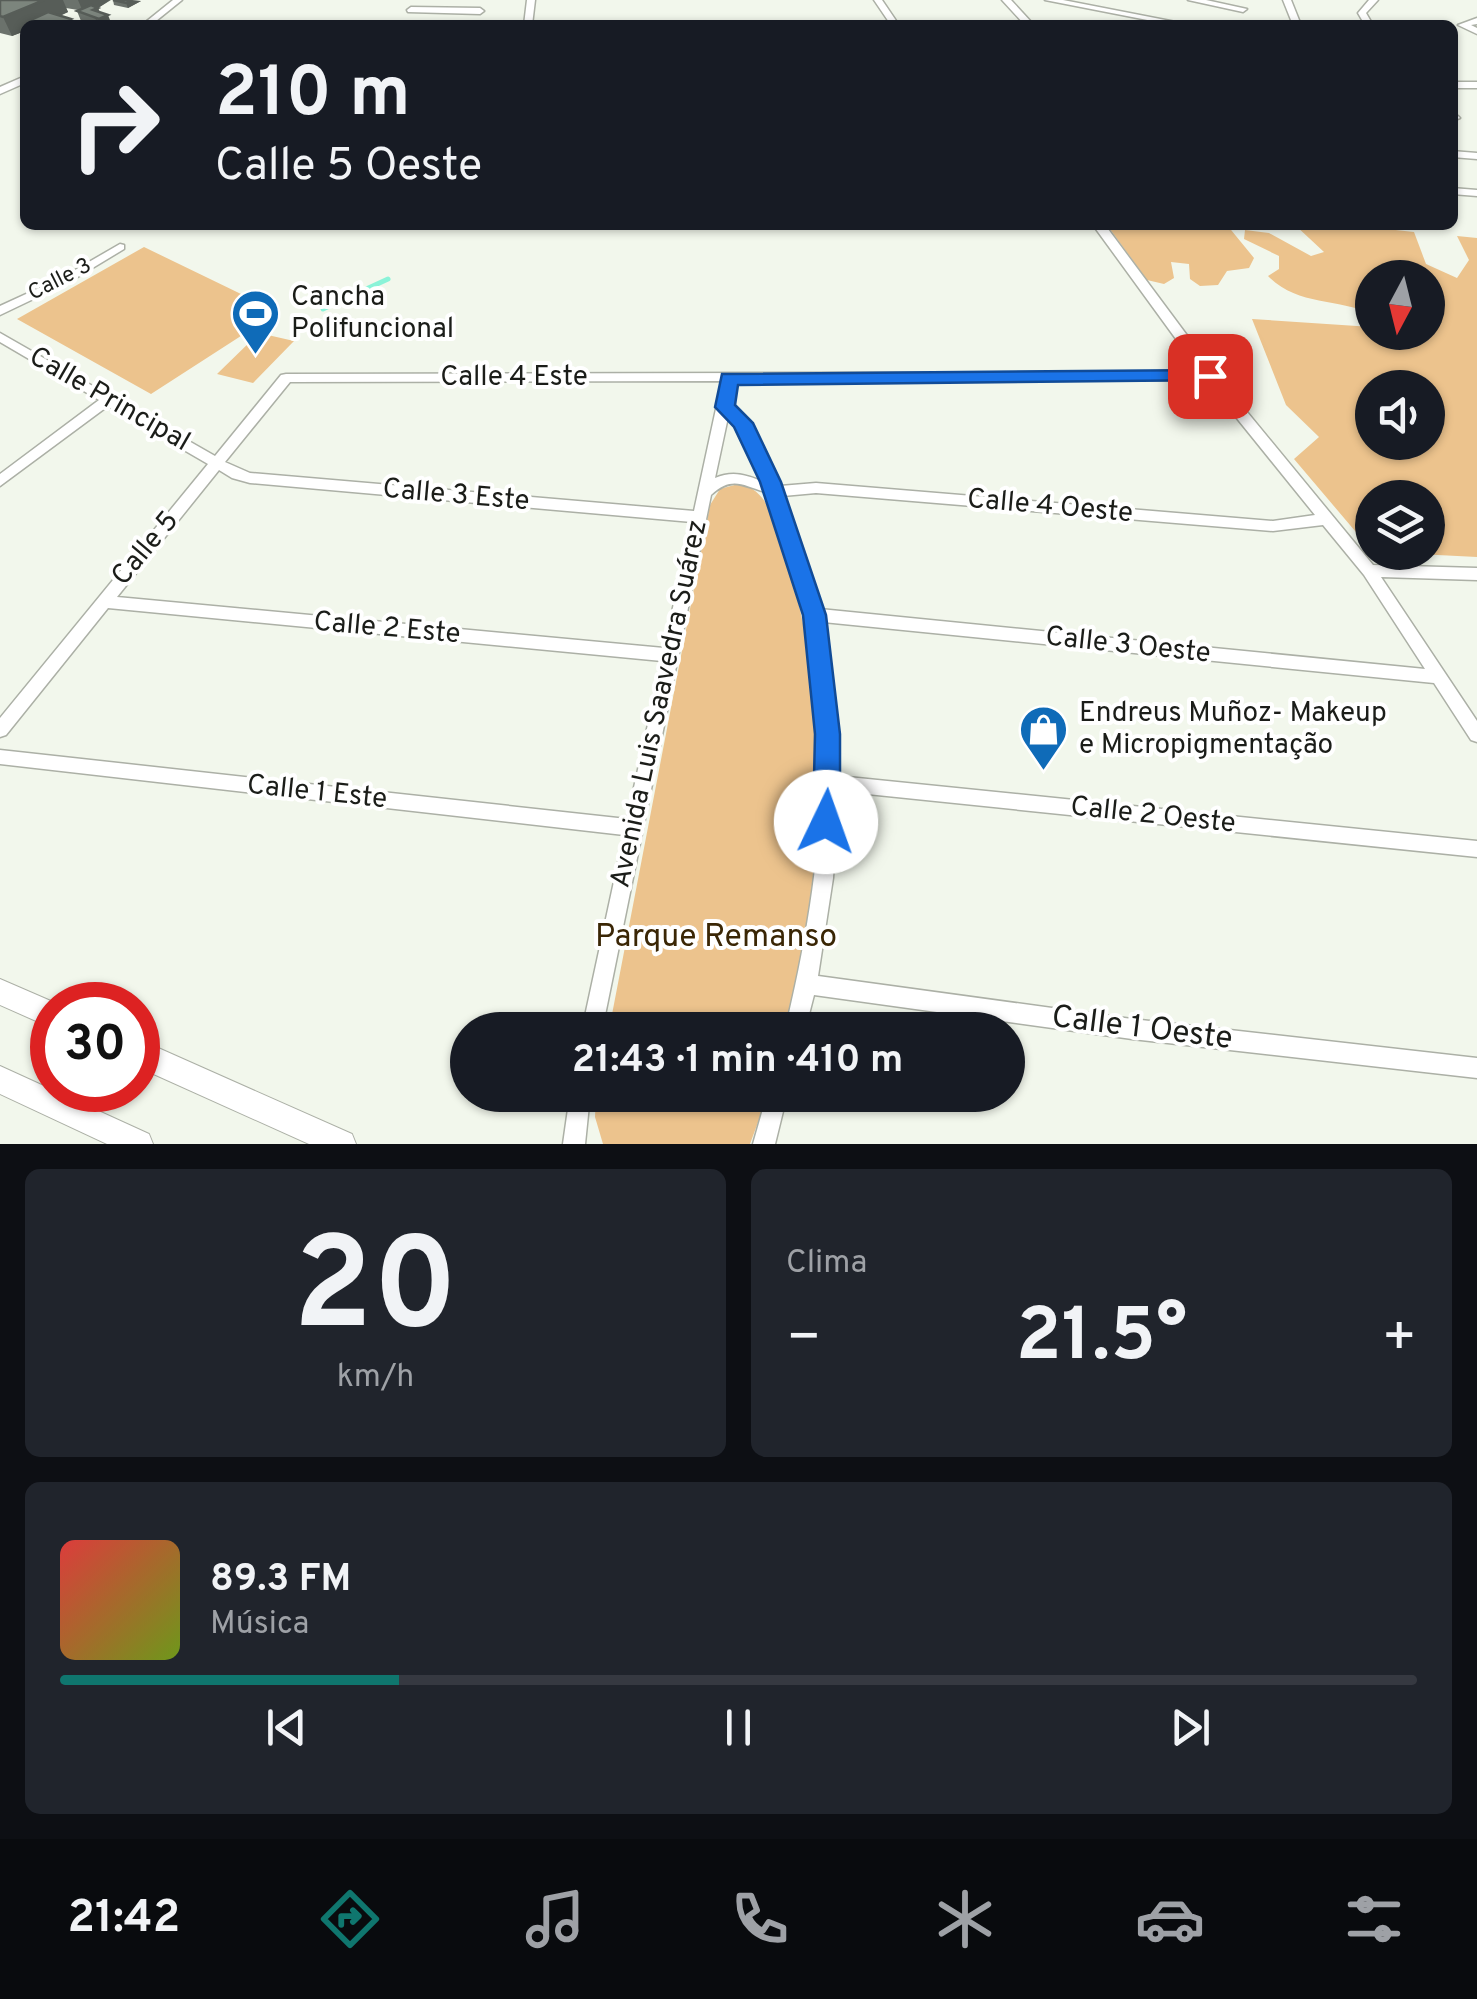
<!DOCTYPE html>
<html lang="es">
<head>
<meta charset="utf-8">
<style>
	body { margin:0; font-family:Overpass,sans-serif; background:#20242c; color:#f1f3f6; height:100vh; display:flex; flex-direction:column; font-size:38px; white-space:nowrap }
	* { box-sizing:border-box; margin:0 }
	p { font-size:32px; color:#9ea1a6 }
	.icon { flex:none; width:55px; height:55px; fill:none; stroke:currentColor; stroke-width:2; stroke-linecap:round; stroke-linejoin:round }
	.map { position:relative; height:1144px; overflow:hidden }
	.panel { display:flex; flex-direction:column; gap:25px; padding:25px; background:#0d0f14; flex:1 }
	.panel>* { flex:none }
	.top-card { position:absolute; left:20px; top:20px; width:1438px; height:210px; border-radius:15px; box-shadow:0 2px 8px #0004; background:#171b24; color:#f1f3f6; overflow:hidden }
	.needle { width:65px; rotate:187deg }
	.buttons { position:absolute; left:1355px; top:260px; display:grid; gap:20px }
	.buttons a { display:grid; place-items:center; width:90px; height:90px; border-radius:50%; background:#171b24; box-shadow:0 2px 8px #0004; font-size:50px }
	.speed { position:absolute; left:30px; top:982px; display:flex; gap:20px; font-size:50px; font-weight:700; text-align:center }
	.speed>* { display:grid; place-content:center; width:130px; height:130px; border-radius:50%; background:#171b24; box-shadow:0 2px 8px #0004; line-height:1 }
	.speed .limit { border:15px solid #d22; background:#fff; color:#111 }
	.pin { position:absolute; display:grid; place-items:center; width:85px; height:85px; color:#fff; margin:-42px; border-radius:20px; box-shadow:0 5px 15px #0006 }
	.me { position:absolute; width:110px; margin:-55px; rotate:3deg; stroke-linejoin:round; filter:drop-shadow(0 0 8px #0008) }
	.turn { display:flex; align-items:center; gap:35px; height:210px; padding:0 30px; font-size:45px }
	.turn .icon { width:130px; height:130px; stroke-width:2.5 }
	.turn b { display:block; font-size:70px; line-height:85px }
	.big { font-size:75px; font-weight:700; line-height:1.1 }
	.panel .widget { flex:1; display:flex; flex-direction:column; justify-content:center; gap:15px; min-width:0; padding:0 35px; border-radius:15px; background:#20242c }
	.panel .dial { align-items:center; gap:0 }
	.dial b { font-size:130px; line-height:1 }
	.song { display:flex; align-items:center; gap:30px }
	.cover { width:120px; height:120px; border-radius:15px; background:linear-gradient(135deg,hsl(0 70% 55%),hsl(80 70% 35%)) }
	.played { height:10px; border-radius:5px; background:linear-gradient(90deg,#0f766e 25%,#363941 25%) }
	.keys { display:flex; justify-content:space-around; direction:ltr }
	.heat { display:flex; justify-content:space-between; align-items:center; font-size:55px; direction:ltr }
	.panel .tiles { flex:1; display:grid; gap:25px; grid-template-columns:1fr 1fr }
	.widget:last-child { grid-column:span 2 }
	.trip { position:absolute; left:450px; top:1012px; width:575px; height:100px; border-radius:50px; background:#171b24; box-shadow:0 2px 8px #0004; font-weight:700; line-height:100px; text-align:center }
	.tabs { display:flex; height:160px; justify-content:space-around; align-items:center; background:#090b0e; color:#9ea1a6 }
	.tabs .icon { width:70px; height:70px }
	.tabs .selected { color:#0f766e }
	.tabs b { font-size:45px; color:#f1f3f6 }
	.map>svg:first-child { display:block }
	.green { fill:#ecc38d; fill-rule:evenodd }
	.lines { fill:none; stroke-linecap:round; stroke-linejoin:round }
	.stream { stroke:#8af3d8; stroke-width:5 }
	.minor-casing { stroke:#acb0a6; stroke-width:3 }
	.tertiary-casing { stroke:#acb0a6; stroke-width:2 }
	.minor { fill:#fff; fill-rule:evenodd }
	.tertiary { fill:#fff; fill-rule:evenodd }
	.wall { fill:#6b726c }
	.shaded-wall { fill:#575d58 }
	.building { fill:#7c857d; stroke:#575d58; stroke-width:2.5 }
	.route { fill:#1a73e8; stroke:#114b97; stroke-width:2.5 }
	.labels { text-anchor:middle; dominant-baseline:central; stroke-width:8; stroke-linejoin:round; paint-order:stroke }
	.far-street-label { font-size:22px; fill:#1b1d19; stroke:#fff }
	.poi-label { font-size:28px; fill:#1b1d19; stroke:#fff; text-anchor:start }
	.street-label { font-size:28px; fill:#1b1d19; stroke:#fff }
	.near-park-label { font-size:32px; fill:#3a2605; stroke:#fff }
	.near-street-label { font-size:32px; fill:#1b1d19; stroke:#fff }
</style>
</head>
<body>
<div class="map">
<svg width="1477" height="1144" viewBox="0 0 1477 1144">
	<rect width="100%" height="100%" fill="#f2f7ec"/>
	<path class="green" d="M 1107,225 L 1227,225 L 1254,258 L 1249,268 L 1227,271 L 1218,285 L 1200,286 L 1190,279 L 1189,264 L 1171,262 L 1174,278 L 1164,284 L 1147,280 Z
		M 1295,225 L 1350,225 L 1414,232 L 1426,264 L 1457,278 L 1469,260 L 1457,236 L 1477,238 L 1477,557 L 1398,553 L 1428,552 L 1428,498 L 1372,498 L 1372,551 L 1294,459 L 1319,437 L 1286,405 L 1252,319 L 1372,327 L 1372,332 L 1428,332 L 1428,278 L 1372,278 L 1372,314 C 1337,298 1297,306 1268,276 L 1279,269 L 1279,256 L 1244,239 L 1245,230 L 1269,233 L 1311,256 L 1324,252 ZM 1372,388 L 1428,388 L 1428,442 L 1372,442 Z
		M 144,247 L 278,312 L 151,394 L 17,319 Z
		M 259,333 L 294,341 L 253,383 L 217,374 Z
		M 738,484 C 768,488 775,523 783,548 C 834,704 827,873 785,1030 L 609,1030 L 710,505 L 720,489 Z
		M 596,1095 L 768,1095 L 750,1144 L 603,1144 L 595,1117 Z"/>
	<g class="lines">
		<path class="stream" d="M 323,309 L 388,279"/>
		<defs>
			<path id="minor" d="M 173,0 L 182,0 L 151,25 L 142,25 Z
				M 527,0 L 535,0 L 532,25 L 524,25 Z
				M 874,0 L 882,0 L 899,25 L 891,25 Z
				M 1002,0 L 1011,0 L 1034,25 L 1025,25 Z
				M 1045,0 L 1063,0 L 1191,25 L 1173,25 Z
				M 1188,0 L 1206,0 L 1247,9 L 1243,12 Z
				M 1283,0 L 1291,0 L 1301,25 L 1293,25 Z
				M 1369,0 L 1378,0 L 1366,13 L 1373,25 L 1365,25 L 1358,13 Z
				M 411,7 L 480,8 L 484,11 L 480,14 L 408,12 L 407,10 Z
				M 1477,18 L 1477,24 L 1471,25 L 1477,28 L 1477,34 L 1458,25 Z
				M 25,76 L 25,83 L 0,94 L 0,87 Z
				M 1452,82 L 1477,82 L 1477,88 L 1452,88 Z
				M 1452,115 L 1458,116 L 1460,118 L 1452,121 Z
				M 1452,151 L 1477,153 L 1477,159 L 1452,157 Z
				M 1452,188 L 1477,190 L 1477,196 L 1452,194 Z
				M 1093,225 L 1105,225 L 1215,373 L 1373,565 L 1477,568 L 1477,580 L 1381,577 L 1477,721 L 1477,742 L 1471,740 L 1434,683 L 823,622 C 833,673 840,724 838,776 L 1477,841 L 1477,857 L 838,791 L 833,878 L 818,976 L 1132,1019 L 1477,1058 L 1477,1078 L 1132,1039 L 814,995 L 805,1030 L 785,1030 C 814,911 832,786 815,664 C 807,605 787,549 768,493 C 743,486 733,475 711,495 L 602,1030 L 582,1030 L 624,835 L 0,764 L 0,750 L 627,819 L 662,661 L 108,608 L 6,735 L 0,737 L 0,718 L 208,464 L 108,406 L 0,486 L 0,474 L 99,400 L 0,342 L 0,333 L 215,456 L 281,375 L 286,374 L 1200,372 ZM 1206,380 L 1315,515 L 1273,521 L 816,483 L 780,486 C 768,455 755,426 730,404 L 735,381 ZM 722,381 L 694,511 L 250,473 L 225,462 L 290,382 ZM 728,417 L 746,441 L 764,482 C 747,475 733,470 715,478 ZM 219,470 L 232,478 L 250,483 L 692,522 L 664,648 L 117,597 ZM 816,493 L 1273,531 L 1323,525 L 1364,575 L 1425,669 L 820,609 L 783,496 Z
				M 120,244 L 124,245 L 124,249 L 71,281 L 0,315 L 0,306 L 63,277 Z
				M 570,1095 L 590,1095 L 585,1144 L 563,1144 Z
				M 767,1095 L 787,1095 L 775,1144 L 753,1144 Z"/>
			<path id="tertiary" d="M 0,979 L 60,1005 L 52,1005 L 52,1028 L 0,1005 Z
				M 138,1039 L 352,1134 L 356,1144 L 309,1144 L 138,1067 Z
				M 0,1066 L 149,1134 L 153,1144 L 107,1144 L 0,1094 Z"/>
		</defs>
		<use href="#minor" class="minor-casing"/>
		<use href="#tertiary" class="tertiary-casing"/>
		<use href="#minor" class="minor"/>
		<use href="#tertiary" class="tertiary"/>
	</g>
	<path class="wall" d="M 0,0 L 111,0 L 98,8 L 100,13 L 112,25 L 93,25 L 81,21 L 77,11 L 78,10 L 66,8 L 68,12 L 60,16 L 74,25 L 25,25 L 25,31 L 12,36 L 0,33 Z
		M 113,0 L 141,1 L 128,8 L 114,5 Z"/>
	<path class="shaded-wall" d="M 44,0 L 63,0 L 68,12 L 38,25 L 26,22 L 28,25 L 25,25 L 25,31 L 12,36 L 3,17 Z
		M 78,0 L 110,0 L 98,8 L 102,17 L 96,20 L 93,11 L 83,12 Z
		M 132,0 L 141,1 L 128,8 L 126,3 Z
		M 108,15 L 112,25 L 101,25 L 99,19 Z
		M 71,19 L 74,25 L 59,25 Z"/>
	<path class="building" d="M 0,0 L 44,0 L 3,17 L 0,16 Z
		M 113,0 L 132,0 L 126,3 Z
		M 91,5 L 98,8 L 93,10 L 108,15 L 99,19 L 77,11 Z
		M 48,12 L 71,19 L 59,25 L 36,25 L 26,22 Z"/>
	<path class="route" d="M 1210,370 L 1220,376 L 1217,380 L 738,385 L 735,405 L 753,423 L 781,482 L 826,615 L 840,734 L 840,822 L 836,830 L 826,834 L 817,830 L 813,822 L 815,734 L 803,615 L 760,482 L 734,427 L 715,407 L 722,374 Z"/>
	<defs>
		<symbol id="stadium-pin" viewBox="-11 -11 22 30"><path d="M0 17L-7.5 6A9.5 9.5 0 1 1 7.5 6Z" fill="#0f6bb8" stroke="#fff"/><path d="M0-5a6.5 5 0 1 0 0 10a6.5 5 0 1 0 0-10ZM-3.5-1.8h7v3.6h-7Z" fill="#fff"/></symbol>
		<symbol id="shop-pin" viewBox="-11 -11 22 30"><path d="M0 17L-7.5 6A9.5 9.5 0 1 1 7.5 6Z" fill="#0f6bb8" stroke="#fff"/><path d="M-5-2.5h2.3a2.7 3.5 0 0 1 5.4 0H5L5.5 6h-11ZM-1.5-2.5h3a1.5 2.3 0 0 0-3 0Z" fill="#fff"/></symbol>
	</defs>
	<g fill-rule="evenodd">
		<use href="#stadium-pin" x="228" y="286" width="55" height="75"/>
		<use href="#shop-pin" x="1016" y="702" width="55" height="75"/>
	</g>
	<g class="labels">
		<g class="far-street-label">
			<text transform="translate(60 280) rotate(-27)">Calle 3</text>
		</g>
		<g class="poi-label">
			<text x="291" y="298">Cancha<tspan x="291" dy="32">Polifuncional</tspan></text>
			<text x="1079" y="714">Endreus Muñoz- Makeup<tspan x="1079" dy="32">e Micropigmentação</tspan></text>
		</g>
		<g class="street-label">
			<text x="514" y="378">Calle 4 Este</text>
			<text transform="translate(109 400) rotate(30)">Calle Principal</text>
			<text transform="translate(456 496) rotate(5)">Calle 3 Este</text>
			<text transform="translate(1050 507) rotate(5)">Calle 4 Oeste</text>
			<text transform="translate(146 549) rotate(-50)">Calle 5</text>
			<text transform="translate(387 629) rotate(5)">Calle 2 Este</text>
			<text transform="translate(1128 646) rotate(6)">Calle 3 Oeste</text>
			<text transform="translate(660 704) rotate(-78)">Avenida Luis Saavedra Suárez</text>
			<text transform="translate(317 793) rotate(6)">Calle 1 Este</text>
			<text transform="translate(1153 816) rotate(6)">Calle 2 Oeste</text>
		</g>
		<g class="near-park-label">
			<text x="716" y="938">Parque Remanso</text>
		</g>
		<g class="near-street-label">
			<text transform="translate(1142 1029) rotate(7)">Calle 1 Oeste</text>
		</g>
	</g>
</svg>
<div class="buttons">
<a><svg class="needle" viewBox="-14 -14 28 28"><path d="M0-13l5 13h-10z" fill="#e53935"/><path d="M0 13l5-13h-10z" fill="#9ea1a6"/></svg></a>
<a><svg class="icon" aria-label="sound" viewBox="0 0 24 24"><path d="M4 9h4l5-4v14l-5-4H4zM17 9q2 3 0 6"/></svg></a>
<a><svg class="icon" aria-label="layers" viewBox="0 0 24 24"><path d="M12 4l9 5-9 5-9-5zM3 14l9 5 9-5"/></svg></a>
</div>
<div class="speed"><div class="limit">30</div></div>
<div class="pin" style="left:1210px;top:376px;background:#d93025"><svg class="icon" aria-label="arrive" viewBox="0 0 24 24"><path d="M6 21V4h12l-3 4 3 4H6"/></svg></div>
<svg class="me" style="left:826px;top:822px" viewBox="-20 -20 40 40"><circle r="19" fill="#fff"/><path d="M0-13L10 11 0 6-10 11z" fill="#1a73e8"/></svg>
<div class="trip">21:43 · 1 min · 410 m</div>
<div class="top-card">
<div class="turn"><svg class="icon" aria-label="right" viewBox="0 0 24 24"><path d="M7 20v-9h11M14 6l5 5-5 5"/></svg><div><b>210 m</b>Calle 5 Oeste</div></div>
</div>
</div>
<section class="panel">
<div class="tiles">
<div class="widget dial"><b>20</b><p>km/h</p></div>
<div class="widget"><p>Clima</p>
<div class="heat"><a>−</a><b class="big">21.5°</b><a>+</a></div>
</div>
<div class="widget">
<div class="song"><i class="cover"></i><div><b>89.3 FM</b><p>Música</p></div></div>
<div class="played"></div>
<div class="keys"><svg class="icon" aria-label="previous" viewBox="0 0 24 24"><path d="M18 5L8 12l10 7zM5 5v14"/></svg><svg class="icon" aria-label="pause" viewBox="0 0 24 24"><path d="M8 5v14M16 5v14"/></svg><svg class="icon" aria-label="next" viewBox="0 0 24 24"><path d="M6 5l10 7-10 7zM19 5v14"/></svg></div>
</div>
</div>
</section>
<nav class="tabs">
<b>21:42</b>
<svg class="icon selected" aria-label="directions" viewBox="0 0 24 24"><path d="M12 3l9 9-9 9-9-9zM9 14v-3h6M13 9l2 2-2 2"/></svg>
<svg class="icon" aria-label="music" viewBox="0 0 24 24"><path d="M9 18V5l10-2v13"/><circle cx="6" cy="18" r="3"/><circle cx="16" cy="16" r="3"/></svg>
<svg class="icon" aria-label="phone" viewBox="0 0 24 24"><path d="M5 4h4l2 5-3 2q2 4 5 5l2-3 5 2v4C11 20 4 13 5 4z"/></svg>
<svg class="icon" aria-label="climate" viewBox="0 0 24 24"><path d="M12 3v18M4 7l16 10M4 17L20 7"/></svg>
<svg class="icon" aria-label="car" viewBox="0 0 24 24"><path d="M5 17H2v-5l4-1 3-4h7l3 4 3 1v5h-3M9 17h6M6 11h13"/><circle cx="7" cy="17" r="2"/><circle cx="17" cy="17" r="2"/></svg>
<svg class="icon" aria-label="filters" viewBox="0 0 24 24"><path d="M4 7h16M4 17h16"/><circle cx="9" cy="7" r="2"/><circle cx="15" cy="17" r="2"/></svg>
</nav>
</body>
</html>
